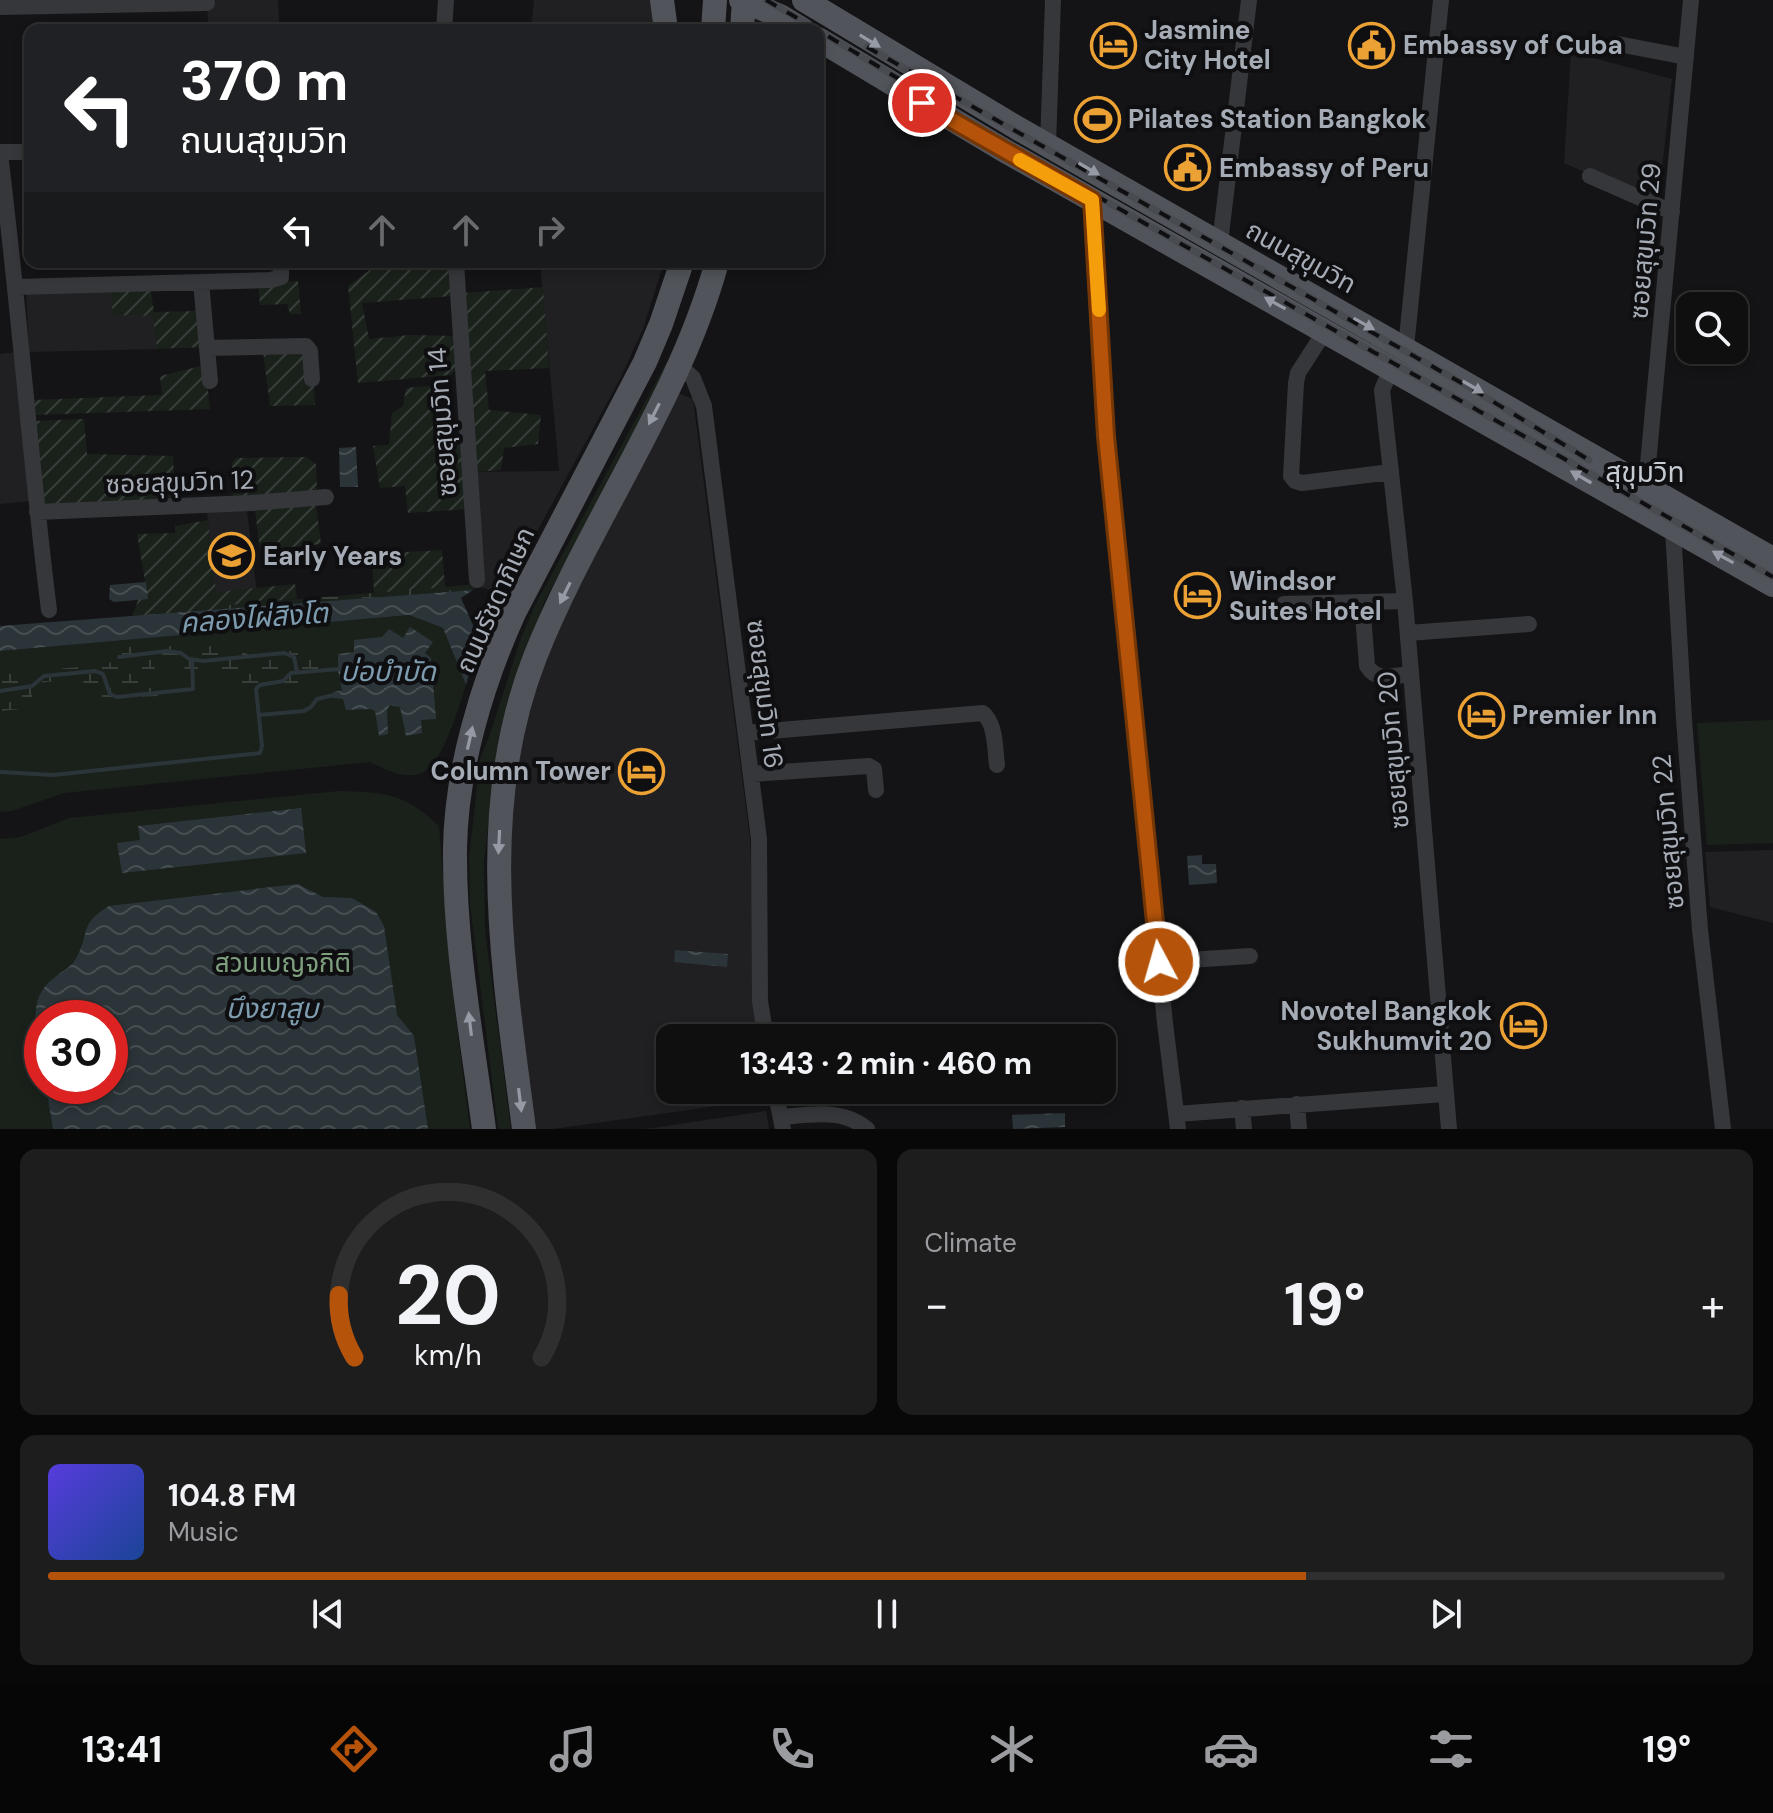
<!DOCTYPE html>
<html lang="en">
<head>
<meta charset="utf-8">
<style>
	body { margin:0; font-family:"DM Sans","Noto Sans Thai",sans-serif; background:#1d1d1e; color:#f1f3f6; height:100vh; display:flex; flex-direction:column; font-size:30px; white-space:nowrap }
	* { box-sizing:border-box; margin:0 }
	p { font-size:26px; color:#9b9c9f }
	.icon { flex:none; width:44px; height:44px; fill:none; stroke:currentColor; stroke-width:2; stroke-linecap:round; stroke-linejoin:round }
	.map { position:relative; height:1129px; overflow:hidden }
	.details { display:flex; flex-direction:column; gap:20px; padding:20px; background:#080809; flex:1 }
	.details>* { flex:none }
	.top-card { position:absolute; left:24px; top:24px; width:800px; height:244px; border-radius:16px; box-shadow:0 4px 12px #0003,0 0 0 2px #2f2f30; background:#202124; color:#fff; overflow:hidden }
	.buttons { position:absolute; left:1676px; top:292px; display:grid; gap:16px }
	.buttons a { display:grid; place-items:center; width:72px; height:72px; border-radius:16px; background:#0f0f10; box-shadow:0 4px 12px #0003,0 0 0 2px #2f2f30; font-size:40px }
	.speed { position:absolute; left:24px; top:1000px; display:flex; gap:16px; font-size:40px; font-weight:700; text-align:center }
	.speed>* { display:grid; place-content:center; width:104px; height:104px; border-radius:50%; background:#0f0f10; box-shadow:0 4px 12px #0003,0 0 0 2px #2f2f30; line-height:1 }
	.speed .limit { border:12px solid #d22; background:#fff; color:#111 }
	.pin { position:absolute; display:grid; place-items:center; width:68px; height:68px; color:#fff; margin:-34px; border:4px solid #fff; border-radius:50%; box-shadow:0 2px 8px #0007 }
	.me { position:absolute; width:88px; margin:-44px; rotate:354deg; stroke-linejoin:round; filter:drop-shadow(0 0 6px #0008) }
	.turn { display:flex; align-items:center; gap:28px; height:168px; padding:0 24px; font-size:36px }
	.turn .icon { width:104px; height:104px; stroke-width:2.5 }
	.turn b { display:block; font-size:56px; line-height:68px }
	.lanes { display:flex; align-items:center; height:76px; padding:0 24px; background:#0003; justify-content:center; gap:40px; direction:ltr }
	.lanes .off { opacity:.35 }
	.big { font-size:60px; font-weight:700; line-height:1.1 }
	.details .widget { flex:1; display:flex; flex-direction:column; justify-content:center; gap:12px; min-width:0; padding:0 28px; border-radius:16px; background:#1d1d1e }
	.details .dial { align-items:center; gap:0 }
	.dial svg { height:208px; overflow:visible; fill:none; stroke:#2f2f30; stroke-width:7; stroke-linecap:round; text-anchor:middle }
	.dial text { fill:#f1f3f6; stroke:none }
	.song { display:flex; align-items:center; gap:24px }
	.cover { width:96px; height:96px; border-radius:12px; background:linear-gradient(135deg,hsl(250 70% 55%),hsl(220 70% 35%)) }
	.played { height:8px; border-radius:4px; background:linear-gradient(90deg,#b45309 75%,#2f2f30 75%) }
	.keys { display:flex; justify-content:space-around; direction:ltr }
	.heat { display:flex; justify-content:space-between; align-items:center; font-size:44px; direction:ltr }
	.details .tiles { flex:1; display:grid; gap:20px; grid-template-columns:1fr 1fr }
	.widget:last-child { grid-column:span 2 }
	.trip { position:absolute; left:656px; top:1024px; width:460px; height:80px; border-radius:16px; background:#0f0f10; box-shadow:0 4px 12px #0003,0 0 0 2px #2f2f30; font-weight:700; line-height:80px; text-align:center }
	.menu { display:flex; height:128px; justify-content:space-around; align-items:center; background:#060606; color:#9b9c9f }
	.menu .icon { width:56px; height:56px }
	.menu .current { color:#b45309 }
	.menu b { font-size:36px; color:#f1f3f6 }
	.map>svg:first-child { display:block }
	.built { fill:#202023 }
	.green { fill:#1a211b; fill-rule:evenodd }
	.wetland { fill:url(#wetland-marsh) }
	.garden { fill:url(#garden-furrows) }
	.water { fill:url(#water-waves) }
	.lines { fill:none; stroke-linecap:round; stroke-linejoin:round }
	.stream { stroke:#2b3439; stroke-width:4 }
	.street { stroke:#35373b; stroke-width:16 }
	.primary { stroke:#51545a; stroke-width:24 }
	.rail-casing { stroke:#484b50; stroke-width:7 }
	.rail { stroke:#0f0f11; stroke-width:4; stroke-dasharray:12; stroke-linecap:butt }
	.oneway { fill:#959aa4 }
	.route-casing { stroke:#753606; stroke-width:20 }
	.route { stroke:#b45309; stroke-width:14 }
	.slow { stroke:#f59e0b; stroke-width:14 }
	.labels { text-anchor:middle; dominant-baseline:central; stroke-width:8; stroke-linejoin:round; paint-order:stroke }
	.poi-label { font-size:26px; font-weight:bold; fill:#a6acb6; stroke:#0f0f11; text-anchor:start }
	.street-label { font-size:26px; fill:#a6acb6; stroke:#0f0f11 }
	.park-label { font-size:26px; fill:#7ea07e; stroke:#0f0f11 }
	.neighbourhood-label { font-size:28px; fill:#c7cbd2; stroke:#0f0f11 }
	.water-label { font-size:28px; font-style:italic; fill:#7e9cb0; stroke:#0f0f11 }
</style>
</head>
<body>
<div class="map">
<svg width="1773" height="1129" viewBox="0 0 1773 1129">
	<defs>
		<pattern id="wetland-marsh" width="20" height="14" patternUnits="userSpaceOnUse" patternTransform="scale(2)"><rect width="20" height="14" fill="#1a211b"/><path d="M1 5h8M5 5V1M11 12h8M15 12V8" fill="none" stroke="#383f3a"/></pattern>
		<pattern id="garden-furrows" width="10" height="10" patternUnits="userSpaceOnUse" patternTransform="scale(2)"><rect width="10" height="10" fill="#1a211b"/><path d="M-1 1l2-2M0 10L10 0M9 11l2-2" fill="none" stroke="#383f3a"/></pattern>
		<pattern id="water-waves" width="16" height="10" patternUnits="userSpaceOnUse" patternTransform="scale(2)"><rect width="16" height="10" fill="#2b3439"/><path d="M0 5q4-4 8 0t8 0" fill="none" stroke="#474f53"/></pattern>
	</defs>
	<rect width="100%" height="100%" fill="#141416"/>
	<path class="built" d="M 207,0 L 278,0 L 279,22 L 208,24 Z
		M 534,0 L 658,0 L 662,30 L 531,30 Z
		M 1571,52 L 1672,79 L 1658,205 L 1564,163 Z
		M 540,262 L 664,262 L 643,329 L 620,379 L 503,594 L 480,587 L 471,472 L 559,471 Z
		M 150,286 L 157,349 L 29,352 L 26,290 Z
		M 17,352 L 30,501 L 0,504 L 0,354 Z
		M 675,392 L 693,399 L 750,839 L 758,1038 L 670,1038 L 670,1090 L 767,1090 L 768,1099 L 553,1129 L 532,1129 L 500,834 L 540,650 Z
		M 247,511 L 258,602 L 217,606 L 207,512 Z
		M 1773,850 L 1773,923 L 1710,907 L 1705,852 Z
		M 766,1111 L 769,1129 L 643,1129 L 660,1127 Z"/>
	<path class="green" d="M 670,361 L 668,370 L 543,604 L 497,750 L 484,861 L 485,930 L 511,1129 L 498,1129 L 470,904 L 469,858 L 480,759 L 490,734 L 521,638 L 534,607 L 666,363 Z
		M 409,615 L 443,628 L 466,685 C 458,707 443,767 419,774 C 401,779 385,769 370,762 L 64,793 L 12,811 L 0,812 L 0,651 Z
		M 1773,720 L 1773,843 L 1707,845 L 1697,723 Z
		M 339,791 C 384,792 405,793 439,826 L 451,979 L 470,1129 L 0,1129 L 0,839 L 21,837 L 69,818 ZM 42,1018 L 110,1018 L 110,1086 L 42,1086 Z"/>
	<path class="wetland" d="M 479,584 L 473,590 L 217,610 L 217,606 Z
		M 223,642 L 249,655 L 310,649 L 312,664 L 325,665 L 327,675 L 301,677 L 299,685 L 234,691 L 233,682 L 224,672 L 189,675 C 181,661 170,648 154,661 L 158,696 L 102,698 L 79,678 L 39,683 L 32,690 L 33,708 L 0,711 L 0,673 L 108,665 L 122,648 L 159,643 Z"/>
	<path class="garden" d="M 381,262 L 449,262 L 452,296 L 362,303 L 369,339 L 410,335 L 455,336 L 458,367 L 451,375 L 358,383 L 348,286 Z
		M 298,281 L 301,314 L 290,314 L 287,304 L 260,305 L 258,283 Z
		M 150,286 L 154,312 L 199,311 L 203,347 L 157,349 L 153,316 L 113,315 L 110,287 Z
		M 543,287 L 549,368 L 485,371 L 489,410 L 541,415 L 538,444 L 504,448 L 501,470 L 475,472 L 465,293 Z
		M 301,348 L 314,386 L 315,405 L 270,406 L 263,351 Z
		M 205,365 L 210,409 L 33,415 L 32,400 L 162,395 L 160,376 Z
		M 438,385 L 443,441 L 464,440 L 469,509 L 408,513 L 405,486 L 380,488 L 373,446 L 389,445 L 392,413 L 403,406 L 406,388 Z
		M 84,419 L 87,454 L 173,456 L 175,501 L 41,507 L 34,421 Z
		M 306,457 L 316,464 L 317,492 L 233,498 L 232,463 L 236,458 Z
		M 316,505 L 321,544 L 260,550 L 255,510 Z
		M 208,520 L 216,592 L 295,584 L 297,599 L 218,606 L 217,610 L 132,617 L 145,581 L 137,534 L 175,533 L 175,526 Z
		M 442,550 L 445,587 L 374,593 L 372,554 Z"/>
	<path class="water" d="M 356,447 L 358,487 L 340,487 L 339,448 Z
		M 146,582 L 148,599 L 114,602 L 109,599 L 110,585 Z
		M 473,590 L 461,598 L 479,639 L 466,685 L 443,628 L 409,615 L 0,651 L 0,626 Z
		M 410,627 L 433,642 L 425,653 L 431,658 L 436,719 L 421,720 L 422,733 L 406,736 L 400,707 L 390,705 L 387,710 L 388,734 L 379,736 L 375,711 L 371,709 L 346,710 L 343,699 L 333,698 L 333,692 L 342,690 L 338,671 L 338,654 L 354,652 L 354,640 L 382,637 L 389,629 L 403,638 Z
		M 301,808 L 306,853 L 122,873 L 117,843 L 140,840 L 138,826 Z
		M 1202,855 L 1202,864 L 1216,864 L 1217,883 L 1189,885 L 1187,856 Z
		M 298,884 L 323,897 L 352,898 L 376,912 L 384,926 L 397,1015 L 414,1036 L 428,1129 L 53,1129 L 46,1086 L 110,1086 L 110,1018 L 42,1018 L 42,1059 C 37,1029 26,999 54,978 C 62,971 72,967 77,957 C 90,932 79,924 109,906 Z
		M 675,950 L 728,954 L 727,967 L 674,962 Z
		M 1065,1113 L 1065,1127 L 1013,1129 L 1012,1115 Z"/>
	<g class="lines">
		<path class="stream" d="M 119,657 L 167,651 L 181,653 L 189,659 L 203,661 L 284,653 L 294,657 L 297,672
			M 0,691 L 32,686 L 44,676 L 95,671 L 103,674 L 110,694 L 117,697 L 193,689 L 192,659
			M 259,715 L 304,711 L 311,707 L 317,699 L 338,694
			M 0,772 L 53,775 L 260,753 L 262,746 L 256,689 L 260,685 L 283,681 L 291,673 L 340,669"/>
		<path class="street" d="M 0,7 L 207,3
			M 444,30 L 446,0
			M 1618,44 L 1686,57
			M 1048,145 L 1053,0
			M 0,152 L 30,152
			M 0,154 C 19,306 30,459 49,610
			M 1590,176 L 1672,212
			M 1092,200 L 1106,436 L 1165,1023 L 1178,1129
			M 1220,243 L 1249,0
			M 456,262 L 477,580
			M 201,282 L 210,381
			M 16,287 L 271,280 L 281,277 L 281,262
			M 1325,331 L 1298,373 L 1296,383 L 1291,476 L 1295,481 L 1302,483 L 1391,472
			M 207,348 L 306,346 L 310,351 L 312,379
			M 1406,348 L 1441,0
			M 679,365 L 693,378 L 704,406 L 759,839 L 760,1001 L 766,1038
			M 1391,369 L 1382,390 L 1405,601 L 1449,1129
			M 1646,486 L 1691,0
			M 37,512 L 251,503 L 326,497
			M 1673,529 L 1684,719 L 1700,930 L 1723,1129
			M 1362,602 L 1367,666 C 1377,682 1392,676 1410,674
			M 1284,604 L 1405,601
			M 1408,633 L 1529,624
			M 746,733 L 983,713 C 996,724 995,750 997,765
			M 751,774 L 869,766 L 874,769 L 876,790
			M 1159,962 L 1250,956
			M 775,1090 L 783,1129
			M 1297,1104 L 1299,1129
			M 1242,1108 L 1244,1129
			M 1177,1114 L 1444,1094
			M 781,1117 C 810,1115 844,1108 867,1129"/>
		<path class="primary" d="M 662,0 L 666,30
			M 741,0 L 780,16 L 803,30
			M 804,0 L 1019,129 L 1773,559
			M 713,30 L 715,0
			M 742,30 L 744,0
			M 818,39 L 1000,148 L 1773,585
			M 484,1129 C 472,1037 454,942 455,849 C 456,770 482,684 514,613 L 645,362 L 661,324 L 682,262
			M 524,1129 C 504,972 475,810 535,657 C 588,523 679,401 717,262"/>
		<defs>
			<path id="rail" d="M 766,0 C 852,49 935,102 1020,152 C 1270,296 1523,434 1773,577
				M 867,47 L 1474,390 L 1589,460"/>
		</defs>
		<use href="#rail" class="rail-casing"/>
		<use href="#rail" class="rail"/>
	</g>
	<defs><path id="oneway-solid" d="M-6-.8H1V-3.2L6.5 0L1 3.2V.8H-6Z" transform="scale(2)"/></defs>
	<g class="oneway">
		<use href="#oneway-solid" transform="translate(870 41) rotate(31)"/>
		<use href="#oneway-solid" transform="translate(1089 169) rotate(30)"/>
		<use href="#oneway-solid" transform="translate(1275 303) rotate(-151)"/>
		<use href="#oneway-solid" transform="translate(1364 324) rotate(29)"/>
		<use href="#oneway-solid" transform="translate(1473 387) rotate(30)"/>
		<use href="#oneway-solid" transform="translate(654 414) rotate(117)"/>
		<use href="#oneway-solid" transform="translate(1581 477) rotate(-150)"/>
		<use href="#oneway-solid" transform="translate(1723 557) rotate(-151)"/>
		<use href="#oneway-solid" transform="translate(565 593) rotate(116)"/>
		<use href="#oneway-solid" transform="translate(470 738) rotate(-77)"/>
		<use href="#oneway-solid" transform="translate(499 842) rotate(93)"/>
		<use href="#oneway-solid" transform="translate(470 1024) rotate(-97)"/>
		<use href="#oneway-solid" transform="translate(520 1100) rotate(83)"/>
	</g>
	<g class="lines">
		<defs>
			<path id="route" d="M 922,103 L 1092,200 L 1106,436 L 1159,962"/>
		</defs>
		<use href="#route" class="route-casing"/>
		<use href="#route" class="route"/>
		<path class="slow" d="M 1020,160 L 1092,200 L 1099,310"/>
	</g>
	<defs>
		<symbol id="hotel-ring" viewBox="-11 -11 22 22"><circle r="9.5" fill="#0f0f11" stroke="#eca135" stroke-width="1.5"/><path d="M-6-4.5h1.5V1H6V5H4.5V3h-9V5H-6ZM-4 0a1.8 1.8 0 1 1 3.6 0ZM.5 0V-2.5h3Q6-2.5 6 0Z" fill="#eca135"/></symbol>
		<symbol id="civic-ring" viewBox="-11 -11 22 22"><circle r="9.5" fill="#0f0f11" stroke="#eca135" stroke-width="1.5"/><path d="M-.6-6.5H3V-4.5H.6V-3L4-1V1h2V6H-6V1h2V-1L-.6-3ZM-1.2 2.5V6h2.4V2.5Z" fill="#eca135"/></symbol>
		<symbol id="stadium-ring" viewBox="-11 -11 22 22"><circle r="9.5" fill="#0f0f11" stroke="#eca135" stroke-width="1.5"/><path d="M0-5a6.5 5 0 1 0 0 10a6.5 5 0 1 0 0-10ZM-3.5-1.8h7v3.6h-7Z" fill="#eca135"/></symbol>
		<symbol id="school-ring" viewBox="-11 -11 22 22"><circle r="9.5" fill="#0f0f11" stroke="#eca135" stroke-width="1.5"/><path d="M0-5L7-2L0 1L-7-2ZM-4 1L0 2.5L4 1V4Q0 6-4 4Z" fill="#eca135"/></symbol>
	</defs>
	<g fill-rule="evenodd">
		<use href="#hotel-ring" x="1088" y="20" width="51" height="51"/>
		<use href="#civic-ring" x="1346" y="20" width="51" height="51"/>
		<use href="#stadium-ring" x="1072" y="94" width="51" height="51"/>
		<use href="#civic-ring" x="1162" y="142" width="51" height="51"/>
		<use href="#school-ring" x="206" y="530" width="51" height="51"/>
		<use href="#hotel-ring" x="1172" y="570" width="51" height="51"/>
		<use href="#hotel-ring" x="1456" y="690" width="51" height="51"/>
		<use href="#hotel-ring" x="616" y="746" width="51" height="51"/>
		<use href="#hotel-ring" x="1498" y="1000" width="51" height="51"/>
	</g>
	<g class="labels">
		<g class="poi-label">
			<text x="1144" y="30">Jasmine<tspan x="1144" dy="30">City Hotel</tspan></text>
			<text x="1403" y="45">Embassy of Cuba</text>
			<text x="1128" y="119">Pilates Station Bangkok</text>
			<text x="1219" y="168">Embassy of Peru</text>
			<text x="263" y="556">Early Years</text>
			<text x="1229" y="581">Windsor<tspan x="1229" dy="30">Suites Hotel</tspan></text>
			<text x="1512" y="715">Premier Inn</text>
			<text x="611" y="771" text-anchor="end">Column Tower</text>
			<text x="1492" y="1011" text-anchor="end">Novotel Bangkok<tspan x="1492" dy="30">Sukhumvit 20</tspan></text>
		</g>
		<g class="street-label">
			<text transform="translate(1645 241) rotate(-85)">ซอยสุขุมวิท 29</text>
			<text transform="translate(1301 257) rotate(29)">ถนนสุขุมวิท</text>
			<text transform="translate(442 422) rotate(-94)">ซอยสุขุมวิท 14</text>
			<text transform="translate(180 482) rotate(-2)">ซอยสุขุมวิท 12</text>
			<text transform="translate(495 600) rotate(-66)">ถนนรัชดาภิเษก</text>
			<text transform="translate(765 694) rotate(83)">ซอยสุขุมวิท 16</text>
			<text transform="translate(1393 750) rotate(-95)">ซอยสุขุมวิท 20</text>
			<text transform="translate(1668 832) rotate(-95)">ซอยสุขุมวิท 22</text>
		</g>
		<g class="park-label">
			<text x="283" y="963">สวนเบญจกิติ</text>
		</g>
		<g class="neighbourhood-label">
			<text x="1645" y="472">สุขุมวิท</text>
		</g>
		<g class="water-label">
			<text transform="translate(254 618) rotate(-4)">คลองไผ่สิงโต</text>
			<text x="388" y="671">บ่อบำบัด</text>
			<text x="272" y="1008">บึงยาสูบ</text>
		</g>
	</g>
</svg>
<div class="buttons">
<a><svg class="icon" aria-label="search" viewBox="0 0 24 24"><circle cx="10" cy="10" r="6"/><path d="M15 15l6 6"/></svg></a>
</div>
<div class="speed"><div class="limit">30</div></div>
<div class="pin" style="left:922px;top:103px;background:#d93025"><svg class="icon" aria-label="arrive" viewBox="0 0 24 24"><path d="M6 21V4h12l-3 4 3 4H6"/></svg></div>
<svg class="me" style="left:1159px;top:962px" viewBox="-20 -20 40 40"><circle r="17" fill="#b45309" stroke="#fff" stroke-width="3"/><path d="M0-11L8 9 0 5-8 9z" fill="#fff"/></svg>
<div class="trip">13:43 · 2 min · 460 m</div>
<div class="top-card">
<div class="turn"><svg class="icon" aria-label="left" viewBox="0 0 24 24"><path d="M17 20v-9H6M10 6l-5 5 5 5"/></svg><div><b>370 m</b>ถนนสุขุมวิท</div></div>
<div class="lanes"><svg class="icon" aria-label="left" viewBox="0 0 24 24"><path d="M17 20v-9H6M10 6l-5 5 5 5"/></svg><svg class="icon off" aria-label="ahead" viewBox="0 0 24 24"><path d="M12 20V5M6 11l6-6 6 6"/></svg><svg class="icon off" aria-label="ahead" viewBox="0 0 24 24"><path d="M12 20V5M6 11l6-6 6 6"/></svg><svg class="icon off" aria-label="right" viewBox="0 0 24 24"><path d="M7 20v-9h11M14 6l5 5-5 5"/></svg></div>
</div>
</div>
<section class="details">
<div class="tiles">
<div class="widget dial"><svg viewBox="0 0 100 80">
<path d="M14 69A42 42 0 1 1 86 69"/>
<path d="M14 69A42 42 0 0 1 8 45" stroke="#b45309"/>
<text x="50" y="56" font-size="32" font-weight="700">20</text>
<text x="50" y="72" font-size="11">km/h</text>
</svg></div>
<div class="widget"><p>Climate</p>
<div class="heat"><a>−</a><b class="big">19°</b><a>+</a></div>
</div>
<div class="widget">
<div class="song"><i class="cover"></i><div><b>104.8 FM</b><p>Music</p></div></div>
<div class="played"></div>
<div class="keys"><svg class="icon" aria-label="previous" viewBox="0 0 24 24"><path d="M18 5L8 12l10 7zM5 5v14"/></svg><svg class="icon" aria-label="pause" viewBox="0 0 24 24"><path d="M8 5v14M16 5v14"/></svg><svg class="icon" aria-label="next" viewBox="0 0 24 24"><path d="M6 5l10 7-10 7zM19 5v14"/></svg></div>
</div>
</div>
</section>
<nav class="menu">
<b>13:41</b>
<svg class="icon current" aria-label="directions" viewBox="0 0 24 24"><path d="M12 3l9 9-9 9-9-9zM9 14v-3h6M13 9l2 2-2 2"/></svg>
<svg class="icon" aria-label="music" viewBox="0 0 24 24"><path d="M9 18V5l10-2v13"/><circle cx="6" cy="18" r="3"/><circle cx="16" cy="16" r="3"/></svg>
<svg class="icon" aria-label="phone" viewBox="0 0 24 24"><path d="M5 4h4l2 5-3 2q2 4 5 5l2-3 5 2v4C11 20 4 13 5 4z"/></svg>
<svg class="icon" aria-label="climate" viewBox="0 0 24 24"><path d="M12 3v18M4 7l16 10M4 17L20 7"/></svg>
<svg class="icon" aria-label="car" viewBox="0 0 24 24"><path d="M5 17H2v-5l4-1 3-4h7l3 4 3 1v5h-3M9 17h6M6 11h13"/><circle cx="7" cy="17" r="2"/><circle cx="17" cy="17" r="2"/></svg>
<svg class="icon" aria-label="filters" viewBox="0 0 24 24"><path d="M4 7h16M4 17h16"/><circle cx="9" cy="7" r="2"/><circle cx="15" cy="17" r="2"/></svg>
<b>19°</b>
</nav>
</body>
</html>
